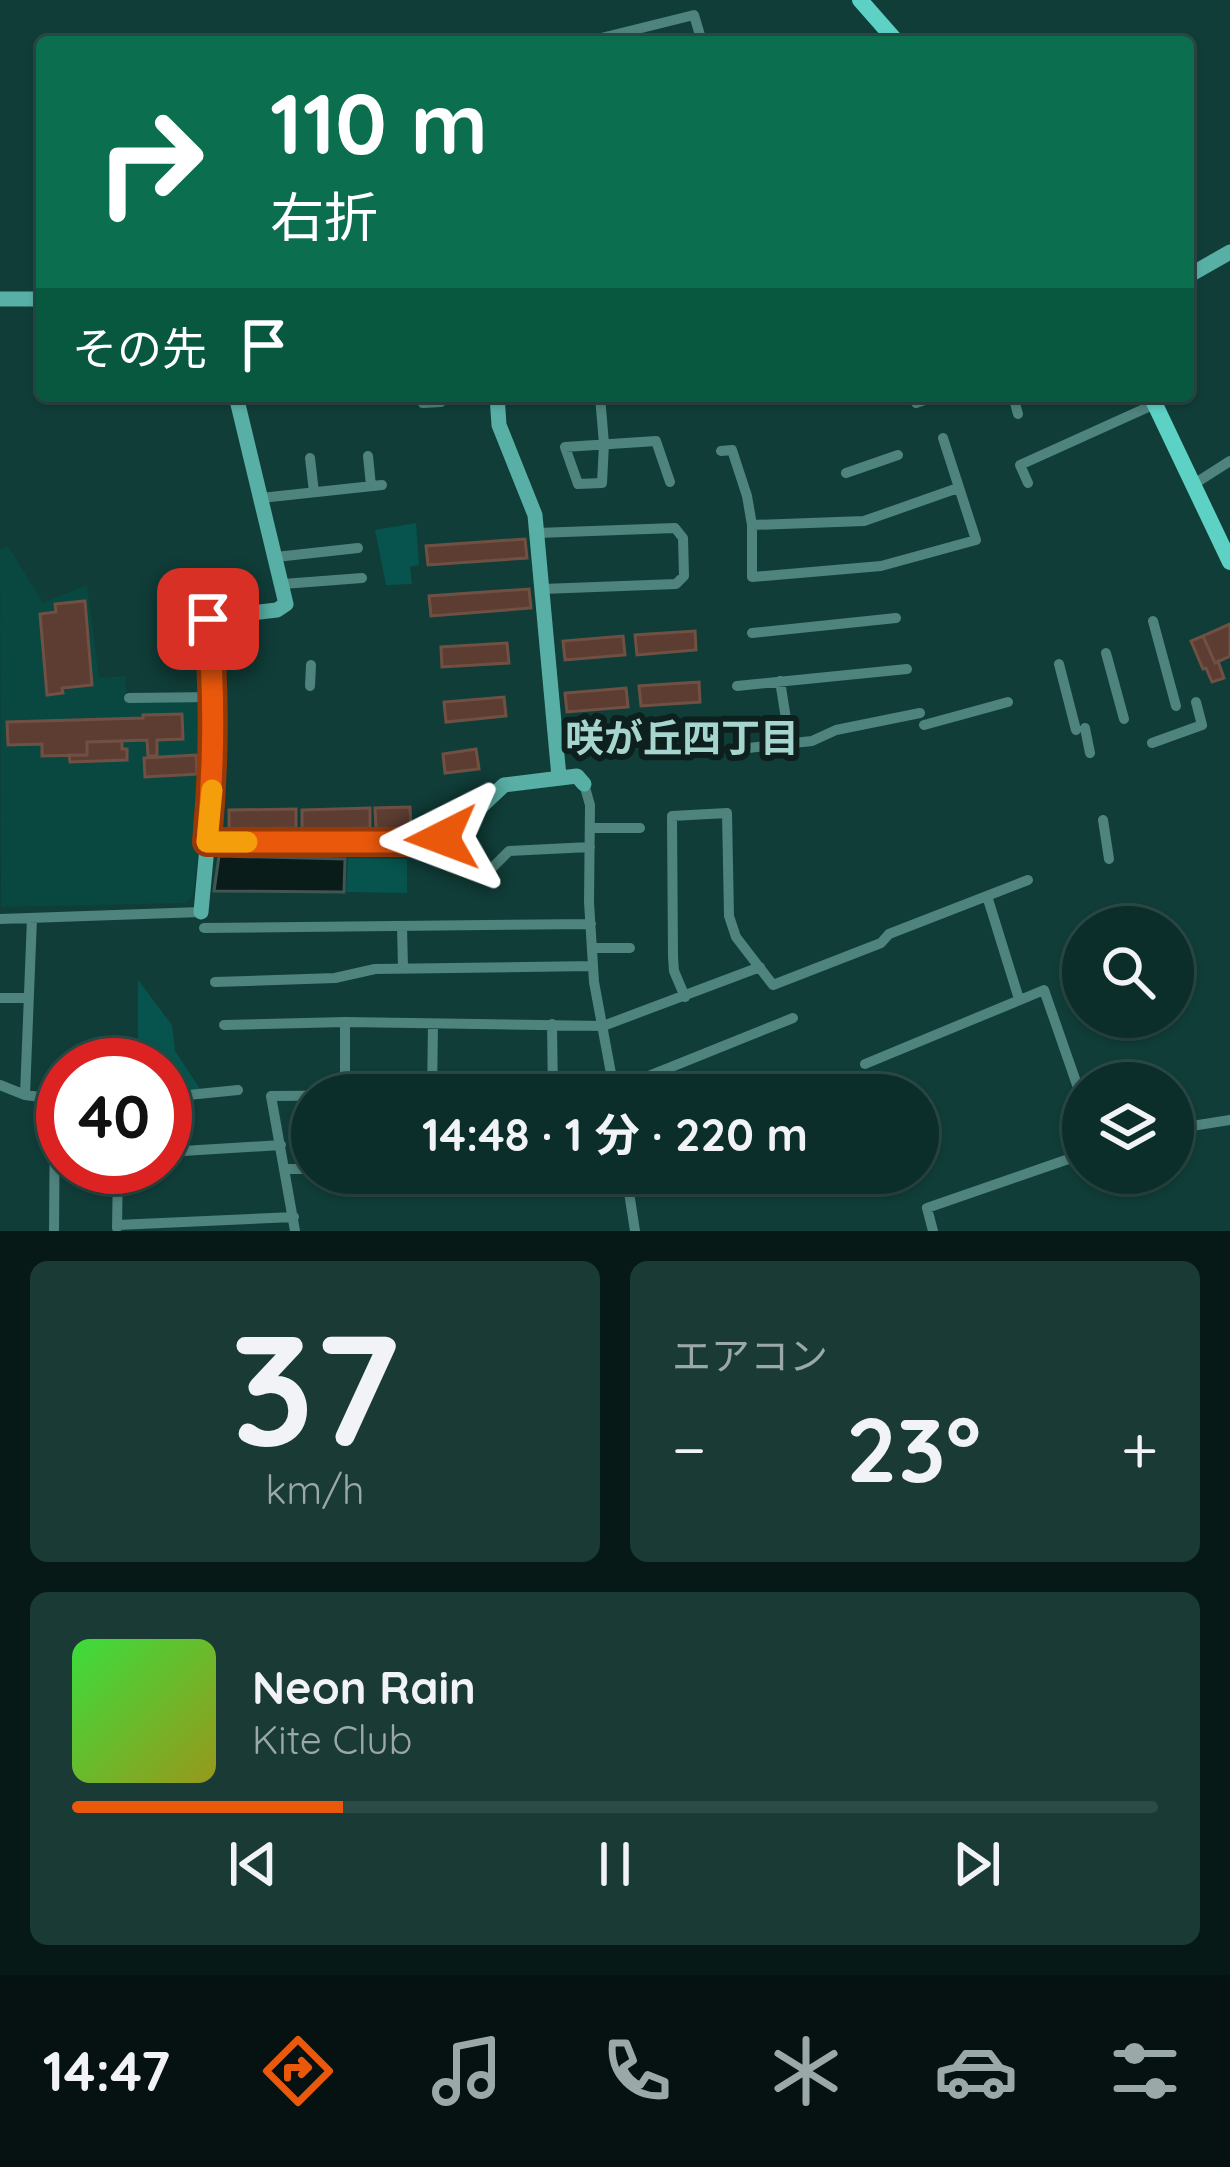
<!DOCTYPE html>
<html lang="ja">
<head>
<meta charset="utf-8">
<style>
	body { margin:0; font-family:Quicksand,"Noto Sans JP",sans-serif; background:#1a3a36; color:#f1f3f6; height:100vh; display:flex; flex-direction:column; font-size:45px; white-space:nowrap }
	* { box-sizing:border-box; margin:0 }
	p { font-size:39px; color:#9aa8a8 }
	.icon { flex:none; width:66px; height:66px; fill:none; stroke:currentColor; stroke-width:2; stroke-linecap:round; stroke-linejoin:round }
	.map { position:relative; height:1231px; overflow:hidden }
	.side { display:flex; flex-direction:column; gap:30px; padding:30px; background:#071917; flex:1 }
	.side>* { flex:none }
	.banner { position:absolute; left:36px; top:36px; width:1158px; height:366px; border-radius:12px; box-shadow:0 3px 9px #0004,0 0 0 3px #2c4a47; background:#0b6e4f; color:#fff; overflow:hidden }
	.buttons { position:absolute; left:1062px; top:906px; display:grid; gap:24px }
	.buttons a { display:grid; place-items:center; width:132px; height:132px; border-radius:50%; background:#0c2e2a; box-shadow:0 3px 9px #0004,0 0 0 3px #2c4a47; font-size:60px }
	.speed { position:absolute; left:36px; top:1038px; display:flex; gap:24px; font-size:60px; font-weight:700; text-align:center }
	.speed>* { display:grid; place-content:center; width:156px; height:156px; border-radius:50%; background:#0c2e2a; box-shadow:0 3px 9px #0004,0 0 0 3px #2c4a47; line-height:1 }
	.speed .limit { border:18px solid #d22; background:#fff; color:#111 }
	.pin { position:absolute; display:grid; place-items:center; width:102px; height:102px; color:#fff; margin:-51px; border-radius:24px; box-shadow:0 6px 18px #0006 }
	.me { position:absolute; width:132px; margin:-66px; rotate:267deg; stroke-linejoin:round; filter:drop-shadow(0 0 9px #0008) }
	.turn { display:flex; align-items:center; gap:42px; height:252px; padding:0 36px; font-size:54px }
	.turn .icon { width:156px; height:156px; stroke-width:2.5 }
	.turn b { display:block; font-size:84px; line-height:102px }
	.then { display:flex; align-items:center; height:114px; padding:0 36px; background:#0003; gap:24px; font-size:45px }
	.big { font-size:90px; font-weight:700; line-height:1.1 }
	.side .tile { flex:1; display:flex; flex-direction:column; justify-content:center; gap:18px; min-width:0; padding:0 42px; border-radius:18px; background:#1a3a36 }
	.side .dial { align-items:center; gap:0 }
	.dial b { font-size:156px; line-height:1 }
	.song { display:flex; align-items:center; gap:36px }
	.cover { width:144px; height:144px; border-radius:18px; background:linear-gradient(135deg,hsl(120 70% 55%),hsl(60 70% 35%)) }
	.played { height:12px; border-radius:6px; background:linear-gradient(90deg,#ea580c 25%,#2c4a47 25%) }
	.keys { display:flex; justify-content:space-around; direction:ltr }
	.heat { display:flex; justify-content:space-between; align-items:center; font-size:66px; direction:ltr }
	.side .tiles { flex:1; display:grid; gap:30px; grid-template-columns:1fr 1fr }
	.tile:last-child { grid-column:span 2 }
	.trip { position:absolute; left:291px; top:1074px; width:648px; height:120px; border-radius:60px; background:#0c2e2a; box-shadow:0 3px 9px #0004,0 0 0 3px #2c4a47; font-weight:700; line-height:120px; text-align:center }
	.tab-bar { display:flex; height:192px; justify-content:space-around; align-items:center; background:#051211; color:#9aa8a8 }
	.tab-bar .icon { width:84px; height:84px }
	.tab-bar .current { color:#ea580c }
	.tab-bar b { font-size:54px; color:#f1f3f6 }
	.map>svg:first-child { display:block }
	.built { fill:#094741 }
	.green { fill:#06544d }
	.water { fill:#091c1a; stroke:#415552; stroke-width:3 }
	.building { fill:#5d3d32; stroke:#715044; stroke-width:3 }
	.lines { fill:none; stroke-linecap:round; stroke-linejoin:round }
	.street { stroke:#4f837d; stroke-width:10 }
	.secondary { stroke:#58afa5; stroke-width:15 }
	.primary { stroke:#5cd1c4; stroke-width:16 }
	.route-casing { stroke:#983908; stroke-width:30 }
	.route { stroke:#ea580c; stroke-width:21 }
	.slow { stroke:#f59e0b; stroke-width:21 }
	.labels { text-anchor:middle; dominant-baseline:central; stroke-width:12; stroke-linejoin:round; paint-order:stroke }
	.neighbourhood-label { font-size:39px; font-weight:bold; fill:#a6d4ce; stroke:#0e201e }
</style>
</head>
<body>
<div class="map">
<svg width="1230" height="1231" viewBox="0 0 1230 1231">
	<rect width="100%" height="100%" fill="#103d38"/>
	<path class="built" d="M 8,546 L 43,603 L 87,585 L 99,678 L 125,676 L 127,701 L 205,701 L 206,783 L 193,897 L 185,903 L 1,907 L 0,550 Z"/>
	<path class="green" d="M 416,523 L 419,565 L 410,567 L 412,584 L 386,585 L 375,530 Z
		M 348,858 L 407,859 L 407,893 L 346,892 Z
		M 138,980 L 172,1025 L 175,1051 L 200,1089 L 175,1091 L 173,1097 L 165,1097 L 165,1065 L 138,1065 Z"/>
	<path class="water" d="M 219,856 L 345,859 L 344,892 L 214,891 Z"/>
	<path class="building" d="M 525,539 L 527,558 L 428,565 L 426,546 Z
		M 529,589 L 531,608 L 431,616 L 429,596 Z
		M 85,601 L 92,685 L 62,688 L 63,693 L 47,695 L 40,614 L 56,612 L 55,604 Z
		M 1230,624 L 1230,656 L 1215,663 L 1203,636 Z
		M 695,631 L 696,650 L 637,655 L 635,635 Z
		M 623,636 L 625,655 L 565,660 L 563,641 Z
		M 1203,636 L 1215,663 L 1218,661 L 1224,678 L 1212,682 L 1206,668 L 1203,669 L 1191,641 Z
		M 507,643 L 509,663 L 442,667 L 441,647 Z
		M 699,682 L 700,702 L 641,706 L 639,686 Z
		M 626,688 L 628,707 L 567,712 L 565,693 Z
		M 504,697 L 506,716 L 446,722 L 444,702 Z
		M 182,714 L 183,739 L 157,740 L 157,756 L 148,756 L 147,740 L 87,742 L 87,755 L 42,756 L 42,744 L 8,745 L 7,722 L 143,718 L 143,715 Z
		M 122,741 L 122,749 L 127,749 L 127,760 L 70,762 L 69,755 L 87,755 L 87,742 Z
		M 476,749 L 479,769 L 445,773 L 443,754 Z
		M 196,755 L 197,774 L 145,777 L 144,758 Z
		M 410,807 L 411,828 L 376,829 L 375,808 Z
		M 370,808 L 370,828 L 302,830 L 302,810 Z
		M 296,809 L 296,828 L 229,829 L 229,810 Z"/>
	<g class="lines">
		<path class="street" d="M 585,42 L 694,15 L 702,42
			M 422,396 L 423,403 L 441,402
			M 600,396 L 604,444 L 602,483 L 578,484 L 565,447 L 656,441 L 670,482
			M 1013,396 L 1018,414
			M 916,403 L 931,398
			M 721,451 L 732,450 L 747,496 L 752,525 L 752,577 L 881,566 L 976,540 L 943,438
			M 368,456 L 371,486
			M 310,458 L 314,492
			M 846,473 L 898,455
			M 1028,483 L 1020,465 L 1155,404
			M 1194,484 L 1230,461
			M 261,498 L 382,485
			M 752,525 L 864,521 L 958,488
			M 537,533 L 675,528 L 683,538 L 684,576 L 676,584 L 542,589
			M 276,557 L 358,548
			M 283,584 L 362,578
			M 1153,621 L 1176,706
			M 752,633 L 896,618
			M 1106,653 L 1124,719
			M 1059,664 L 1076,730
			M 780,681 L 790,744
			M 310,686 L 311,665
			M 737,686 L 907,669
			M 129,698 L 214,697
			M 924,725 L 1008,702
			M 1085,728 L 1090,753
			M 1152,743 L 1202,725 L 1196,702
			M 748,748 L 812,741 L 836,730 L 920,713
			M 584,784 L 590,805 L 589,902 L 594,982 L 615,1095
			M 1103,820 L 1109,859
			M 590,828 L 640,828
			M 488,872 L 509,851 L 590,847
			M 987,896 L 1019,999
			M 0,919 L 201,912
			M 402,926 L 403,968
			M 204,928 L 591,924
			M 592,948 L 630,948
			M 215,982 L 335,978 L 375,969 L 593,966
			M 685,997 L 674,971 L 673,957 L 672,816 L 727,813 L 729,916 L 736,937 L 773,985 L 881,943 L 889,934 L 1028,880
			M 0,998 L 29,998
			M 552,1024 L 553,1095
			M 224,1025 L 345,1022 L 603,1026 L 760,967
			M 865,1064 L 1044,990 L 1083,1102
			M 0,1085 L 25,1095 L 63,1100
			M 238,1090 L 178,1096 L 183,1151 L 281,1145
			M 614,1090 L 793,1018
			M 25,1095 L 32,918
			M 345,1095 L 345,1022
			M 432,1095 L 433,1024
			M 1173,1129 L 1230,1120
			M 286,1169 L 312,1169
			M 626,1173 L 635,1231
			M 117,1225 L 294,1217
			M 117,1228 L 118,1167
			M 54,1231 L 55,1100
			M 295,1231 L 271,1096 L 406,1095
			M 933,1231 L 927,1208 L 1083,1154"/>
		<path class="secondary" d="M 1188,276 L 1230,252
			M 0,299 L 42,299
			M 497,396 L 499,425 L 535,515 L 559,777
			M 207,842 L 434,841 L 452,834 L 504,785 L 577,776 L 584,784
			M 201,912 L 213,782 L 214,682 L 208,618 L 277,610 L 286,604 L 236,396"/>
		<path class="primary" d="M 860,0 L 897,42
			M 1151,396 L 1230,562"/>
	</g>
	<g class="lines">
		<defs>
			<path id="route" d="M 208,619 C 215,694 214,767 207,842 L 425,842 L 442,838"/>
		</defs>
		<use href="#route" class="route-casing"/>
		<use href="#route" class="route"/>
		<path class="slow" d="M 212,790 L 207,842 L 247,842"/>
	</g>
	<g class="labels">
		<g class="neighbourhood-label">
			<text x="682" y="737">咲が丘四丁目</text>
		</g>
	</g>
</svg>
<div class="buttons">
<a><svg class="icon" aria-label="search" viewBox="0 0 24 24"><circle cx="10" cy="10" r="6"/><path d="M15 15l6 6"/></svg></a>
<a><svg class="icon" aria-label="layers" viewBox="0 0 24 24"><path d="M12 4l9 5-9 5-9-5zM3 14l9 5 9-5"/></svg></a>
</div>
<div class="speed"><div class="limit">40</div></div>
<div class="pin" style="left:208px;top:619px;background:#d93025"><svg class="icon" aria-label="arrive" viewBox="0 0 24 24"><path d="M6 21V4h12l-3 4 3 4H6"/></svg></div>
<svg class="me" style="left:442px;top:838px" viewBox="-20 -20 40 40"><path d="M0-17L14 15 0 8-14 15z" fill="#ea580c" stroke="#fff" stroke-width="4"/></svg>
<div class="trip">14:48 · 1 分 · 220 m</div>
<div class="banner">
<div class="turn"><svg class="icon" aria-label="right" viewBox="0 0 24 24"><path d="M7 20v-9h11M14 6l5 5-5 5"/></svg><div><b>110 m</b>右折</div></div>
<div class="then">その先<svg class="icon" aria-label="arrive" viewBox="0 0 24 24"><path d="M6 21V4h12l-3 4 3 4H6"/></svg></div>
</div>
</div>
<section class="side">
<div class="tiles">
<div class="tile dial"><b>37</b><p>km/h</p></div>
<div class="tile"><p>エアコン</p>
<div class="heat"><a>−</a><b class="big">23°</b><a>+</a></div>
</div>
<div class="tile">
<div class="song"><i class="cover"></i><div><b>Neon Rain</b><p>Kite Club</p></div></div>
<div class="played"></div>
<div class="keys"><svg class="icon" aria-label="previous" viewBox="0 0 24 24"><path d="M18 5L8 12l10 7zM5 5v14"/></svg><svg class="icon" aria-label="pause" viewBox="0 0 24 24"><path d="M8 5v14M16 5v14"/></svg><svg class="icon" aria-label="next" viewBox="0 0 24 24"><path d="M6 5l10 7-10 7zM19 5v14"/></svg></div>
</div>
</div>
</section>
<nav class="tab-bar">
<b>14:47</b>
<svg class="icon current" aria-label="directions" viewBox="0 0 24 24"><path d="M12 3l9 9-9 9-9-9zM9 14v-3h6M13 9l2 2-2 2"/></svg>
<svg class="icon" aria-label="music" viewBox="0 0 24 24"><path d="M9 18V5l10-2v13"/><circle cx="6" cy="18" r="3"/><circle cx="16" cy="16" r="3"/></svg>
<svg class="icon" aria-label="phone" viewBox="0 0 24 24"><path d="M5 4h4l2 5-3 2q2 4 5 5l2-3 5 2v4C11 20 4 13 5 4z"/></svg>
<svg class="icon" aria-label="climate" viewBox="0 0 24 24"><path d="M12 3v18M4 7l16 10M4 17L20 7"/></svg>
<svg class="icon" aria-label="car" viewBox="0 0 24 24"><path d="M5 17H2v-5l4-1 3-4h7l3 4 3 1v5h-3M9 17h6M6 11h13"/><circle cx="7" cy="17" r="2"/><circle cx="17" cy="17" r="2"/></svg>
<svg class="icon" aria-label="filters" viewBox="0 0 24 24"><path d="M4 7h16M4 17h16"/><circle cx="9" cy="7" r="2"/><circle cx="15" cy="17" r="2"/></svg>
</nav>
</body>
</html>
